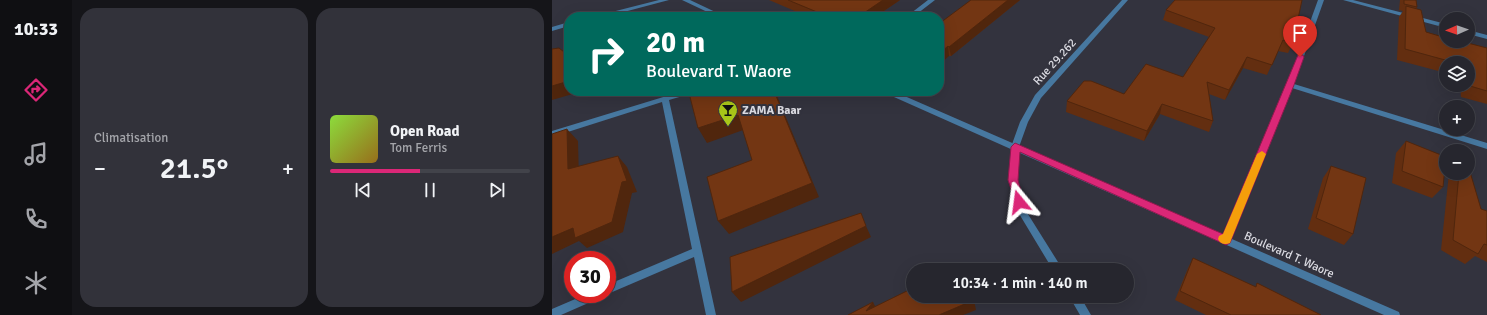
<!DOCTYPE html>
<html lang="fr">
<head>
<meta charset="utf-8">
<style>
	body { margin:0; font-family:Signika,sans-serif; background:#32323a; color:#f1f3f6; height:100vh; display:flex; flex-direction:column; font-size:15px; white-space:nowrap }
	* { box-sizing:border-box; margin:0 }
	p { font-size:13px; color:#a4a5aa }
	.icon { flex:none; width:22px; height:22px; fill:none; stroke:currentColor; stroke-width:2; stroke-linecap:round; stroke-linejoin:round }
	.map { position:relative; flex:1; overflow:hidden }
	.side { display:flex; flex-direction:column; gap:8px; padding:8px; background:#151519; width:480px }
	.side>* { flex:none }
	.top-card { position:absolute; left:12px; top:12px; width:380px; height:84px; border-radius:16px; box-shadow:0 4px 16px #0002,0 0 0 1px #42434a; background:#00695c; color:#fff; overflow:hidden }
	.needle { width:26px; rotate:268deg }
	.tools { position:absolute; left:887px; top:12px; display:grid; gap:8px }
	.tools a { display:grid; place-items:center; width:36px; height:36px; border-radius:50%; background:#26262e; box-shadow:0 4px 16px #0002,0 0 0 1px #42434a; font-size:20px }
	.speed { position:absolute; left:12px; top:251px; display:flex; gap:8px; font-size:20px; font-weight:700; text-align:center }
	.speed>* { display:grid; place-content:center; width:52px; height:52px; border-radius:50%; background:#26262e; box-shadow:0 4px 16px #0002,0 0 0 1px #42434a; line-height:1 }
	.speed .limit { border:6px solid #d22; background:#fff; color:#111 }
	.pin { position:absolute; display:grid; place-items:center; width:34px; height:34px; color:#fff; margin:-41px -17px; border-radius:50% 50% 50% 0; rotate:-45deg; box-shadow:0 0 4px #0007 }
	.pin .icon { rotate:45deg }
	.me { position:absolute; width:44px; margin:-22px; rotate:344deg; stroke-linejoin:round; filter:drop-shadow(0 0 3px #0008) }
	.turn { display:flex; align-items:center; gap:14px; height:84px; padding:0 16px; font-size:18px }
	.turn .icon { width:52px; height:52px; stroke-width:2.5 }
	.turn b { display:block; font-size:28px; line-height:34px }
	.big { font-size:30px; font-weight:600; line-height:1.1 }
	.side .widget { flex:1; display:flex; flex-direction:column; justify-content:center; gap:6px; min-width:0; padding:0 14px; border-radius:16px; background:#32323a }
	.song { display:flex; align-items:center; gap:12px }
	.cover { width:48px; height:48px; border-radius:6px; background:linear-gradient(135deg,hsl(90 70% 55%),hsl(40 70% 35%)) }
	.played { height:4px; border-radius:2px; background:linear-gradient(90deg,#db2777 45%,#42434a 45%) }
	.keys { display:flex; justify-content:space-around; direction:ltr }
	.heat { display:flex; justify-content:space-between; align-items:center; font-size:22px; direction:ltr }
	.side .tiles { flex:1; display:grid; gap:8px; grid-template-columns:repeat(2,1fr) }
	.trip { position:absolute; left:354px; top:263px; width:228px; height:40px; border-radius:20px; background:#26262e; box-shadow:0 4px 16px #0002,0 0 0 1px #42434a; font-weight:600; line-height:40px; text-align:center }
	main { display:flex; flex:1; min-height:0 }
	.dock { display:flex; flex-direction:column; width:72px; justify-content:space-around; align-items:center; background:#0f0f12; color:#a4a5aa }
	.dock .icon { width:28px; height:28px }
	.dock .current { color:#db2777 }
	.dock b { font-size:18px; color:#f1f3f6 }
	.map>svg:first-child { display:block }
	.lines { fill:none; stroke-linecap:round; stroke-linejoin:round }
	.minor { fill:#4778a0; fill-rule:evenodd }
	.tertiary { fill:#4778a0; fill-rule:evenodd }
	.wall { fill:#632e10 }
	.shaded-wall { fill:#50260d }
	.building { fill:#733613; stroke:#50260d }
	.route { fill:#db2777; stroke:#8e194d }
	.slow { fill:#f59e0b }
	.labels { text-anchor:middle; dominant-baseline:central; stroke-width:4; stroke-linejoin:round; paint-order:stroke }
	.street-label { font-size:12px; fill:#dbdbe2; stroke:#33333e }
	.poi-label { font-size:12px; font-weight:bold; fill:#dbdbe2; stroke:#33333e; text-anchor:start }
</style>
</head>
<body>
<main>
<nav class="dock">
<b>10:33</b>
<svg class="icon current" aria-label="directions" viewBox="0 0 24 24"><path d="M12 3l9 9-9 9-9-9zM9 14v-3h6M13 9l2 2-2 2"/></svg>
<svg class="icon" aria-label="music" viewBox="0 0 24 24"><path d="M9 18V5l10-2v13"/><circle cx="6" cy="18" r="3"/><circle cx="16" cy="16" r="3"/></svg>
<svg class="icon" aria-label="phone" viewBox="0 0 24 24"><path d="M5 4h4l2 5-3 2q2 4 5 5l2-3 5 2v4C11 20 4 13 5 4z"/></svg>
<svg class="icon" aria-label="climate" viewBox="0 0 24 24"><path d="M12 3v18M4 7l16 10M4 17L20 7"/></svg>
</nav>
<section class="side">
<div class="tiles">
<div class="widget"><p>Climatisation</p>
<div class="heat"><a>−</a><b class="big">21.5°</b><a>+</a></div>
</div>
<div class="widget">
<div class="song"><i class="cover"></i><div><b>Open Road</b><p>Tom Ferris</p></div></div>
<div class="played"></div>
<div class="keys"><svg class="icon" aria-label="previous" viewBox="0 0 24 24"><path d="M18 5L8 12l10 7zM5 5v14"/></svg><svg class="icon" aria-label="pause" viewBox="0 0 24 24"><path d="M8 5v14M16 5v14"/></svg><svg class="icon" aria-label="next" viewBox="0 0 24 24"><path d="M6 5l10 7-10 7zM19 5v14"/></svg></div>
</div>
</div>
</section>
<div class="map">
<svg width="935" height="315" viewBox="0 0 935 315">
	<rect width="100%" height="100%" fill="#33333e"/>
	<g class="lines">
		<path class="minor" d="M 107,0 L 117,0 L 53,17 L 43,17 L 44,16 Z
			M 376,0 L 383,0 L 361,17 L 354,17 Z
			M 570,0 L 576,0 L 489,98 L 476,122 L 467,147 L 465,180 L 474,211 L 511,270 L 501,270 L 466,212 L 457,180 L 459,147 L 468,122 L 483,95 Z
			M 766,0 L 772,0 L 742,84 L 935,143 L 935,149 L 740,88 L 679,240 L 677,243 L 674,244 L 671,243 L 669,240 L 735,85 Z
			M 791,0 L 801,0 L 894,24 L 894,28 Z
			M 17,22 L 17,26 L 0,31 L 0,27 Z
			M 916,30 L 935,35 L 935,39 L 916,34 Z
			M 131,91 L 143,91 L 141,93 L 117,100 L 164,315 L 154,315 L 142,257 L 58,293 L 55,295 L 54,294 L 55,294 L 55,285 L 140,249 L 110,102 L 0,137 L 0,131 Z
			M 35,294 L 51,294 L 50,297 L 9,315 L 0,315 L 0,309 Z
			M 517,296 L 528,296 L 539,315 L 528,315 Z"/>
		<path class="tertiary" d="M 130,0 L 138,0 L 174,17 L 166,17 Z
			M 331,91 L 341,91 L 847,312 L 848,315 L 832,315 L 333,93 Z"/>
	</g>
	<path class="wall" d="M 217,0 L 348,0 L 323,17 L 257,17 Z
		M 419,0 L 468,0 L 399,56 L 397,56 L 387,26 Z
		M 848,0 L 864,0 L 865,7 L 864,9 L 874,32 L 935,48 L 935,104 L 909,97 L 908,85 L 916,85 L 916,63 L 894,63 L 894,73 L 845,60 L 847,17 L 851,11 L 847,10 Z
		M 614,10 L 741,43 L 736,53 L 726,51 L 715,75 L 691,68 L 673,100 L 657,94 L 661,121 L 657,132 L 608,114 L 592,141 L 514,112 L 515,101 L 572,94 L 631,77 L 657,37 L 611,20 Z
		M 854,141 L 891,187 L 880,198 L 840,183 L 844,153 Z
		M 909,147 L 912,151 L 905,151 Z
		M 779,166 L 801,234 L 792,245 L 756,229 L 771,178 Z
		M 897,173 L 916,173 L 929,209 L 935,211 L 935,262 L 923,256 L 913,264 L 889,250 Z
		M 641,258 L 703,287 L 705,283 L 769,315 L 654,315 L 623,300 L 636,268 Z"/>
	<path class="shaded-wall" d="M 331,0 L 348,0 L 323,17 L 306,17 Z
		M 456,0 L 468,0 L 399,56 L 397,47 Z
		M 396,46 L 397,56 L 387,65 L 387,54 Z
		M 695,57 L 691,68 L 673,100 L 677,90 Z
		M 17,81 L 17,91 L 31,91 L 0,100 L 0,86 Z
		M 34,91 L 50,91 L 38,96 Z
		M 222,91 L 223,91 L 267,197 L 177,234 L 166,221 L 260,183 Z
		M 610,104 L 608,114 L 592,141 L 595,131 Z
		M 186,115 L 194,129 L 155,143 L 146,128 Z
		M 15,129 L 26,141 L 27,181 L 16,169 Z
		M 66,156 L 75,167 L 85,192 L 80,193 L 71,232 L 35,248 L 27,241 L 0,254 L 0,237 L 21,228 Z
		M 314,226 L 319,237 L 189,302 L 180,292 Z
		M 422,300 L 424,310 L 411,315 L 387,315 Z
		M 321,302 L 326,312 L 314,311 Z"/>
	<path class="building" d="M 236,0 L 331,0 L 306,17 L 277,17 Z
		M 419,0 L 456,0 L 397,47 L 396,46 L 387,54 L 387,26 L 392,20 Z
		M 623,0 L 750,0 L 741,43 L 731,40 L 720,65 L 695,57 L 677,90 L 655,82 L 661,121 L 610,104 L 595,131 L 515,101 L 532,81 L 539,81 L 572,94 L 594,64 L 631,77 L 663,28 L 614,10 Z
		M 852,0 L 864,0 L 865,7 L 852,4 Z
		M 854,6 L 869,10 L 874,32 L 894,38 L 894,41 L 908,41 L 935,48 L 935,91 L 918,86 L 916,69 L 916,63 L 904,63 L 853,49 Z
		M 7,48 L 17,56 L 17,81 L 0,86 L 0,49 Z
		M 145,91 L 222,91 L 260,183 L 166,221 L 155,177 L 200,160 L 186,115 L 146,128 L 138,97 Z
		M 15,129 L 16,169 L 66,156 L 75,181 L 70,182 L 60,222 L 23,238 L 21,228 L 0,237 L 0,134 Z
		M 854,141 L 894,157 L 891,187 L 850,171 Z
		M 909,147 L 911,147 L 912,151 L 908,151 Z
		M 916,165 L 929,209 L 935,211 L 935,245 L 932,244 L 926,254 L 901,240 L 907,173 L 916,173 Z
		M 779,166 L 814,178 L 801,234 L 764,218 Z
		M 309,213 L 314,226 L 180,292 L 178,257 Z
		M 641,258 L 704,287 L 705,283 L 769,315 L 679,315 L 628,291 Z
		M 410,263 L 412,270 L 396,270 Z
		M 361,288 L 361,296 L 421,296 L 422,300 L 387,315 L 296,315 L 321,302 L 314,311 Z"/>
	<path class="route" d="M 746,55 L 751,55 L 752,57 L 742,85 L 678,243 L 674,245 L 670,243 L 468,152 L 466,180 L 472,202 L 470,204 L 464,204 L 456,180 L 459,147 L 463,143 L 671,234 Z"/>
	<path class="slow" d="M 710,151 L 714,154 L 679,240 L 678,243 C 673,245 668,244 666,239 L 667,236 L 671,234 L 705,154 Z"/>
	<defs>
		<symbol id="bar-pin" viewBox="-11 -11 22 30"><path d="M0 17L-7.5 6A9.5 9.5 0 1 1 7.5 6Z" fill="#a9c719" stroke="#33333e"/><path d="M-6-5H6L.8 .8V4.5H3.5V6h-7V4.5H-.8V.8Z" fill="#111"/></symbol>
	</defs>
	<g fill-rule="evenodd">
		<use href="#bar-pin" x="165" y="99" width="22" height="30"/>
	</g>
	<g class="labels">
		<g class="street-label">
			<text transform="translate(503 62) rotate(-48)">Rue 29.262</text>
			<text transform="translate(737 255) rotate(24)">Boulevard T. Waore</text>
		</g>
		<g class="poi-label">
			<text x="190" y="110">ZAMA Baar</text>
		</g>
	</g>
</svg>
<div class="tools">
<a><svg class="needle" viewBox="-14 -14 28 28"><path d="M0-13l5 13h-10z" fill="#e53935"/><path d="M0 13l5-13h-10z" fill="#a4a5aa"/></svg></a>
<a><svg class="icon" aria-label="layers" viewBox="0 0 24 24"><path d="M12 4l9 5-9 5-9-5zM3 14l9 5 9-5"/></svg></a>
<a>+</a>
<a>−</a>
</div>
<div class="speed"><div class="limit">30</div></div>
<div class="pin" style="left:748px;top:57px;background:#d93025"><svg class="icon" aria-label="arrive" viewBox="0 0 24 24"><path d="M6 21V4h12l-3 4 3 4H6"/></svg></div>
<svg class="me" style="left:467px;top:202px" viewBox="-20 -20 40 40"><path d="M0-17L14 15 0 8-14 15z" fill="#db2777" stroke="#fff" stroke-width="4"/></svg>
<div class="trip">10:34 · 1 min · 140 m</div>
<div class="top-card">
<div class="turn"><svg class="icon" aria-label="right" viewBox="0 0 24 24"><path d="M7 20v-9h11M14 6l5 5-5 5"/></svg><div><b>20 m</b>Boulevard T. Waore</div></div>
</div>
</div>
</main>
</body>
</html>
